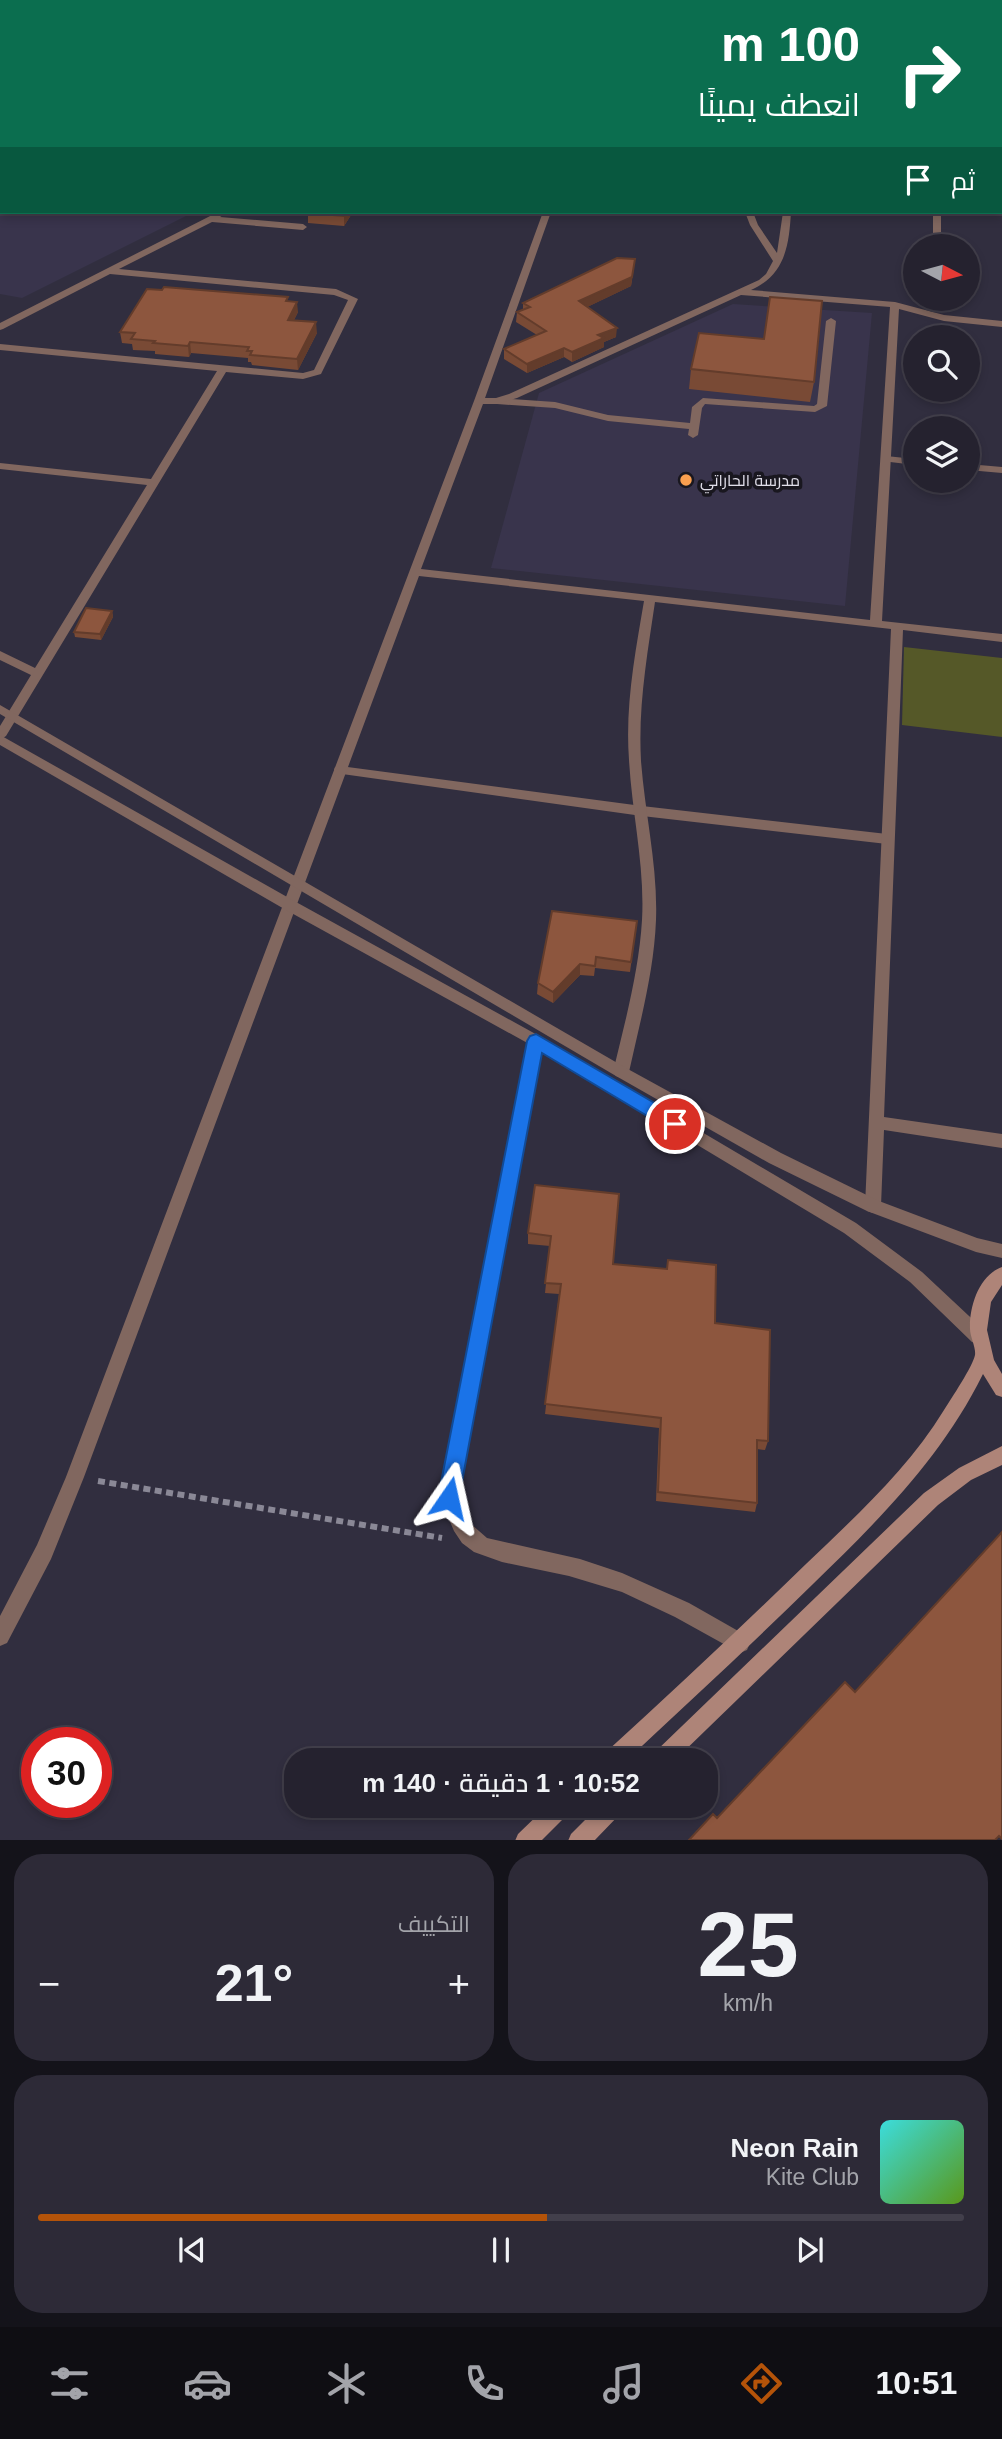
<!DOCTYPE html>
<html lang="ar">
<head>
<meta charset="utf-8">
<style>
	body { margin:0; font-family:Helvetica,Cairo,sans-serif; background:#2d2a37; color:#f1f3f6; direction:rtl; height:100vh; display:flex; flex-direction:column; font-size:26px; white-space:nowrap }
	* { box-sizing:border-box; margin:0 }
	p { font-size:23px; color:#a3a4aa }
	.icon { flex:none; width:38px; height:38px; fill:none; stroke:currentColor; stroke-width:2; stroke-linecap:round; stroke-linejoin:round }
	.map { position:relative; height:1840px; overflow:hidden; direction:ltr }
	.sheet { display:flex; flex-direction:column; gap:14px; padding:14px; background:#14131a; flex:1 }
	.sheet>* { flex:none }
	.hud { position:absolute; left:0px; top:0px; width:1003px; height:214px; box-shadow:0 4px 10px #0003,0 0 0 2px #423f4b; direction:rtl; background:#0b6e4f; color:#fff; overflow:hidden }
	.needle { width:46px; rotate:96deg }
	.fabs { position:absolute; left:903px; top:234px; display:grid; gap:14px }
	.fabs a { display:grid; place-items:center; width:77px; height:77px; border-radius:50%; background:#25222f; box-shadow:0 4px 10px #0003,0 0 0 2px #423f4b; font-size:35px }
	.speed { position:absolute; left:21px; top:1727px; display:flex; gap:14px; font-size:35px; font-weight:700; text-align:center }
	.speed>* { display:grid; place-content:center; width:91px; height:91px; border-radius:50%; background:#25222f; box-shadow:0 4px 10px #0003,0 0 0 2px #423f4b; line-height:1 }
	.speed .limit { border:10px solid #d22; background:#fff; color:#111 }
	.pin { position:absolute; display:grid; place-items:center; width:60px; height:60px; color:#fff; margin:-30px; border:4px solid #fff; border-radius:50%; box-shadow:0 2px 7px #0007 }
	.me { position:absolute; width:77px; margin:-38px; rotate:11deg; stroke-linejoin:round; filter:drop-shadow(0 0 5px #0008) }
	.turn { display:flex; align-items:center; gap:24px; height:147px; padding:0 28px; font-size:32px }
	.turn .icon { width:91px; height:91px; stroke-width:2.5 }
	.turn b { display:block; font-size:49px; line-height:60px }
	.then { display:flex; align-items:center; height:66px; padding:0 28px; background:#0003; gap:14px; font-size:26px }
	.big { font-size:52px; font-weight:600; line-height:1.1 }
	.sheet .card { flex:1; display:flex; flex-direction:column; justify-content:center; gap:10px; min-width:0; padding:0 24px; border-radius:28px; background:#2d2a37 }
	.sheet .dial { align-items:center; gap:0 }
	.dial b { font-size:91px; line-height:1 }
	.song { display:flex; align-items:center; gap:21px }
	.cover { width:84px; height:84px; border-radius:10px; background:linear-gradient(135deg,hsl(180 70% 55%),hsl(90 70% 35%)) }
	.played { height:7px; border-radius:4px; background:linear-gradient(90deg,#b45309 55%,#423f4b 55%) }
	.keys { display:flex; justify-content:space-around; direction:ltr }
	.heat { display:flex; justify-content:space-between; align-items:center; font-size:38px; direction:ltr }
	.sheet .tiles { flex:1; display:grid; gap:14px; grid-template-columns:1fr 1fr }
	.card:last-child { grid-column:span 2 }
	.trip { position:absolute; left:284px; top:1748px; width:434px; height:70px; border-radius:28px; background:#25222f; box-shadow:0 4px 10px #0003,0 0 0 2px #423f4b; font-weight:600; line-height:70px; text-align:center; direction:rtl }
	.menu { display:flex; height:112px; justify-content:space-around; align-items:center; background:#0f0e13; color:#a3a4aa }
	.menu .icon { width:49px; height:49px }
	.menu .on { color:#b45309 }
	.menu b { font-size:32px; color:#f1f3f6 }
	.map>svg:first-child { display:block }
	.built { fill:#39344c }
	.green { fill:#555828 }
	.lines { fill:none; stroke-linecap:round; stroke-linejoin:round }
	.path { stroke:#8a8896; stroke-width:6; stroke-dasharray:7 4.5; stroke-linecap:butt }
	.service { fill:#81675f; fill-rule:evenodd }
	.minor { fill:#81675f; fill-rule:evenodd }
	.tertiary { fill:#81675f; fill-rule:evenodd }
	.secondary { fill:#ae8478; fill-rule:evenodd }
	.wall { fill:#794a35 }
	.shaded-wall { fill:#633c2b }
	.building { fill:#8d563e; stroke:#633c2b; stroke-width:2 }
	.route { fill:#1a73e8; stroke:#114b97; stroke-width:2 }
	.poi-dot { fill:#fa9f4f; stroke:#19171f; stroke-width:2.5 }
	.labels { text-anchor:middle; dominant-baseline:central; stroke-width:7; stroke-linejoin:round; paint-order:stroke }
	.far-poi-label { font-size:16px; fill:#e0dee9; stroke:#19171f; text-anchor:start }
</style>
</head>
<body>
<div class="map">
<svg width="1002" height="1841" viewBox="0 0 1002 1841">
	<rect width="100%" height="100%" fill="#312e3f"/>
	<path class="built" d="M 0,0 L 451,0 L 2,2 L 2,212 L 194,212 L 22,298 L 0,294 Z
		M 733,304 L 872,313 L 845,606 L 491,568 L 539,393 Z"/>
	<path class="green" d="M 904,647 L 1002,658 L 1002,737 L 902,725 Z"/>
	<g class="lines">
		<path class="path" d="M 98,1481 L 442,1538"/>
		<path class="service" d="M 437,0 L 444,0 L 445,2 L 438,2 Z
			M 0,120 L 2,120 L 2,127 L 0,127 Z
			M 0,140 L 2,140 L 2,144 L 0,144 Z
			M 831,318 L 836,321 L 827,406 L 815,412 L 705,404 L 702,408 L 698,435 L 693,438 L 688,435 L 689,429 L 608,421 L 555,408 L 497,404 L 492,401 L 497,398 L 555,402 L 608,415 L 690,423 L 692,407 L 703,398 L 814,406 L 817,404 L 826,321 Z
			M 886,456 L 915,459 L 915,465 L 882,461 L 882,457 Z
			M 968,464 L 1002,467 L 1002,473 L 968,470 Z
			M 340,766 L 642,806 L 887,834 L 894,839 L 887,844 L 642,816 L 335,773 L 334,770 L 335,767 Z"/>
		<path class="minor" d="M 573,0 L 580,0 L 572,2 Z
			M 795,0 L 805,0 L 793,2 Z
			M 810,0 L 818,0 L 820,2 L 811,2 Z
			M 1001,2 L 1002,2 L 1002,6 L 1001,6 Z
			M 1001,46 L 1002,46 L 1002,50 L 1001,50 Z
			M 1001,127 L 1002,127 L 1002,132 L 1001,132 Z
			M 218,212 L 228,212 L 220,217 L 303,224 L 307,227 L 303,230 L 212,222 L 119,269 L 336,289 L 358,299 L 321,374 L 303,379 L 226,372 L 6,736 L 0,740 L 0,726 L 31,675 L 0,660 L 0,651 L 35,668 L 147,485 L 0,469 L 0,463 L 151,479 L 217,371 L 0,350 L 0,344 L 303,373 L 314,370 L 348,300 L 334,295 L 110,274 L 3,329 L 0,330 L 0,323 Z
			M 543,212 L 551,212 L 485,398 L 496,398 L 509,394 L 759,280 L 766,274 L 773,261 L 750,225 L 745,212 L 753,212 L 758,225 L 777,253 L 783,212 L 791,212 C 789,246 785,275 751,290 L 895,302 L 944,315 L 1002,321 L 1002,327 L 944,321 L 899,309 L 882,621 L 1002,634 L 1002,642 L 903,630 L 884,1117 L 1002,1134 L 1002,1148 L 884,1130 L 881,1206 L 879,1211 L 873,1213 L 867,1211 L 865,1206 L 891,629 L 655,602 C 647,656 638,707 641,761 C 645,814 658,867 656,920 C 654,972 640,1022 629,1072 L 626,1076 L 621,1078 L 616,1076 L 613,1072 C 625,1022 639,971 642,920 C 645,866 632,814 629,760 C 625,706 635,654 644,601 L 419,576 L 84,1477 L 51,1559 L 7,1643 L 0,1646 L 0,1616 L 37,1545 L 66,1477 L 474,401 ZM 741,295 L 890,307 L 870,620 L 421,569 L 483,404 L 497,404 L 517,398 Z
			M 933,212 L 941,212 L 941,247 L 933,247 Z
			M 536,1035 L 541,1037 L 543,1041 L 458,1498 L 471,1524 L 487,1538 L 580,1559 L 622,1573 L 689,1603 L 747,1636 L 750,1643 L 747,1650 L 740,1653 L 675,1617 L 622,1592 L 569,1576 L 502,1562 L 474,1552 L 462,1543 L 454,1531 L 440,1498 L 529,1041 L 531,1037 Z"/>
		<path class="tertiary" d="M 0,705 L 626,1068 L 781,1153 L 879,1201 L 977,1238 L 1002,1244 L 1002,1258 L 976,1252 L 867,1211 L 769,1163 L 616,1076 L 0,714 Z
			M 0,735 L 296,902 L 541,1037 L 856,1223 L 922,1272 L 984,1330 L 987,1336 L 984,1342 L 978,1344 L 972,1342 L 910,1282 L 844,1233 L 531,1045 L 286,910 L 0,745 Z"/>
		<path class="secondary" d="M 1002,1267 L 1002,1285 L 991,1302 L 987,1330 L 994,1360 L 1002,1374 L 1002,1397 L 996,1395 L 983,1374 C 942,1457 879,1520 813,1584 C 752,1644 689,1702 627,1760 L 602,1760 L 605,1753 C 673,1691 740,1628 806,1564 C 855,1517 908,1469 944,1410 C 951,1399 973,1366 975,1355 C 976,1347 970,1337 970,1329 C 969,1307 979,1275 1002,1267 Z
			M 1002,1446 L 1002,1465 L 971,1480 L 938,1505 L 675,1760 L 651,1760 L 654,1753 L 924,1493 L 959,1468 Z
			M 547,1806 L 572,1806 L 569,1813 L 541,1841 L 515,1841 L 518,1834 Z
			M 599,1806 L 624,1806 L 621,1813 L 594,1841 L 568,1841 L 571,1834 Z"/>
	</g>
	<path class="wall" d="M 0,0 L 424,0 L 424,2 L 2,2 L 2,102 L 0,99 Z
		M 308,212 L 353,212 L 344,226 L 308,223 Z
		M 634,268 L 631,286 L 587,307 L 616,337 L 604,342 L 604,347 L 572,362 L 564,357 L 527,373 L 504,359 L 504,349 L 537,335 L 516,322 L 517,312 L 523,310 L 523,303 Z
		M 289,301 L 298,312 L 294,320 L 317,333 L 298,370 L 252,365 L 251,362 L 248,362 L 248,358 L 191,353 L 189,357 L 155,354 L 155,351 L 133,350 L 132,344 L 122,343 L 120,332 Z
		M 764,339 L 814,382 L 810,402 L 689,389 L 691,369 Z
		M 112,611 L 113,617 L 101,640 L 75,637 L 74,632 Z
		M 637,921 L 630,972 L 595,968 L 594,976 L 580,975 L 553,1003 L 537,994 L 538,983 Z
		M 535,1185 L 613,1264 L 667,1269 L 668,1260 L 715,1323 L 768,1441 L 765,1450 L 757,1449 L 757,1503 L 755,1512 L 656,1501 L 659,1428 L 545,1414 L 559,1294 L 545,1293 L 550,1246 L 528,1244 L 528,1233 Z"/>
	<path class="shaded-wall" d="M 351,0 L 424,0 L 424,2 L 340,2 Z
		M 346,212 L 353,212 L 344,226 L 344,216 Z
		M 635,259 L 631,286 L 579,311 L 579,301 Z
		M 297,302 L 298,312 L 289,330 L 288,320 Z
		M 316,322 L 317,333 L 298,370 L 297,359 Z
		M 617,328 L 616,337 L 604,342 L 604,347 L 572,362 L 572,352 L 598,335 Z
		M 190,342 L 191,353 L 189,357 L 188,346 Z
		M 564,348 L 564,357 L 527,373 L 527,364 Z
		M 112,611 L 113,617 L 101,640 L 100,634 Z
		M 580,964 L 580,975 L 553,1003 L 553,992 Z"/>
	<path class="building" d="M 0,0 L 351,0 L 340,2 L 2,2 L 2,92 L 0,88 Z
		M 619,0 L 647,0 L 651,2 L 613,2 Z
		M 308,212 L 346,212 L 344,216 L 307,213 Z
		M 617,258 L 635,259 L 632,277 L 579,301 L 617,328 L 598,335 L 604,338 L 572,352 L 564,348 L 527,364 L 504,349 L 546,331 L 517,312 L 530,307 L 523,303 Z
		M 164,287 L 288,297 L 286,301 L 297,302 L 288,320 L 316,322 L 297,359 L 250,355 L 252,351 L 247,351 L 249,347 L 190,342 L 188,346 L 153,343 L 155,341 L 131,339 L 135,333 L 120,332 L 147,289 L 162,290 Z
		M 770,297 L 822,301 L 814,382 L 691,369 L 699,333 L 764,339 Z
		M 86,608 L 112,611 L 100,634 L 74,632 Z
		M 552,911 L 637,921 L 631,962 L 596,957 L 595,966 L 580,964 L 553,992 L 538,983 Z
		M 535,1185 L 619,1194 L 613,1264 L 667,1269 L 668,1260 L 716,1265 L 715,1323 L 770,1330 L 768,1441 L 757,1440 L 757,1503 L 658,1492 L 661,1418 L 545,1404 L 561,1284 L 545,1283 L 551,1236 L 528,1233 Z
		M 1002,1532 L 1002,1839 L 999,1836 L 995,1840 L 689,1840 L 713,1814 L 717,1818 L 845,1682 L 855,1692 Z"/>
	<path class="route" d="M 536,1034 L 682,1119 L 684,1124 L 682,1129 L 675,1131 L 669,1129 L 542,1053 L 459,1498 L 456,1505 L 449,1508 L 441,1505 L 438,1498 L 527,1041 L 530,1036 Z"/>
	<circle class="poi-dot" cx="686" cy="480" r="7"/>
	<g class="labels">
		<g class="far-poi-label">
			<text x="700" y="480">مدرسة الحاراتي</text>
		</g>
	</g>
</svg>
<div class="fabs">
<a><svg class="needle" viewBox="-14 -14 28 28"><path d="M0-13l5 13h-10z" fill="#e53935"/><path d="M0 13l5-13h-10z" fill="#a3a4aa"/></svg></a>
<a><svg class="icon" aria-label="search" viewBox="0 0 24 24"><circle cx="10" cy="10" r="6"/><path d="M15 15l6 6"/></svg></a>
<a><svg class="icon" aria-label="layers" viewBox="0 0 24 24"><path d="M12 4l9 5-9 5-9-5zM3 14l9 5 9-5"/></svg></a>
</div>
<div class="speed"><div class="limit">30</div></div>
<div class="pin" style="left:675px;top:1124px;background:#d93025"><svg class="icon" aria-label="arrive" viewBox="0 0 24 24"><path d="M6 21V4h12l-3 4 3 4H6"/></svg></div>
<svg class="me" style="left:449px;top:1498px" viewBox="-20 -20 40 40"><path d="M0-17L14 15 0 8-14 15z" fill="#1a73e8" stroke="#fff" stroke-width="4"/></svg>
<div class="trip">10:52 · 1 دقيقة · 140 m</div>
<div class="hud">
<div class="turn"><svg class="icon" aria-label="right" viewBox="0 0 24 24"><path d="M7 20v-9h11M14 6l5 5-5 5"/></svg><div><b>100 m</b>انعطف يمينًا</div></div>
<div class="then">ثم<svg class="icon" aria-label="arrive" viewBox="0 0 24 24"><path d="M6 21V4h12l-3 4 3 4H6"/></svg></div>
</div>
</div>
<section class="sheet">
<div class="tiles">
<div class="card dial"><b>25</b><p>km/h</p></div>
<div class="card"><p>التكييف</p>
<div class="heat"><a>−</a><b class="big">21°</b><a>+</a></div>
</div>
<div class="card">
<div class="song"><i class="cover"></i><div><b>Neon Rain</b><p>Kite Club</p></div></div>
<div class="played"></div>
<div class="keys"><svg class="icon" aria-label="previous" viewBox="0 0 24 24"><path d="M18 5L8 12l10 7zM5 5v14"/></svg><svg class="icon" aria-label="pause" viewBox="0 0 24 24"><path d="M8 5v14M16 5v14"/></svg><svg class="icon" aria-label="next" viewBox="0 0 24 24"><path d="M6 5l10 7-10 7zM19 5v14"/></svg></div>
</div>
</div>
</section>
<nav class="menu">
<b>10:51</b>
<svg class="icon on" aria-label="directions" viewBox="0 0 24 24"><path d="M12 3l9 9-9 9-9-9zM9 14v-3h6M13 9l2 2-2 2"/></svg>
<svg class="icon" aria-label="music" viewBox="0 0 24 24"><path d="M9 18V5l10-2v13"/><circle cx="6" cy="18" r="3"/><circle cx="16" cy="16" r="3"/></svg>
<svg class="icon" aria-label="phone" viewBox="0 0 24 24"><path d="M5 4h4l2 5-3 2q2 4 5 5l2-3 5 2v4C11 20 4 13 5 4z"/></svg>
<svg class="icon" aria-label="climate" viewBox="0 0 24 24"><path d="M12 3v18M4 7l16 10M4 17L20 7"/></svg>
<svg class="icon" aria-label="car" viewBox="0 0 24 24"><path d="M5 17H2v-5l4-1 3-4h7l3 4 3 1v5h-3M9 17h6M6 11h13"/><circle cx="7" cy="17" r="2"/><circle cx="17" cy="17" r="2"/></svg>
<svg class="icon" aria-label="filters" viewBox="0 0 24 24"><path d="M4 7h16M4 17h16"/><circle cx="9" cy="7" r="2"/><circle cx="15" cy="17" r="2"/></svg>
</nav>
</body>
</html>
